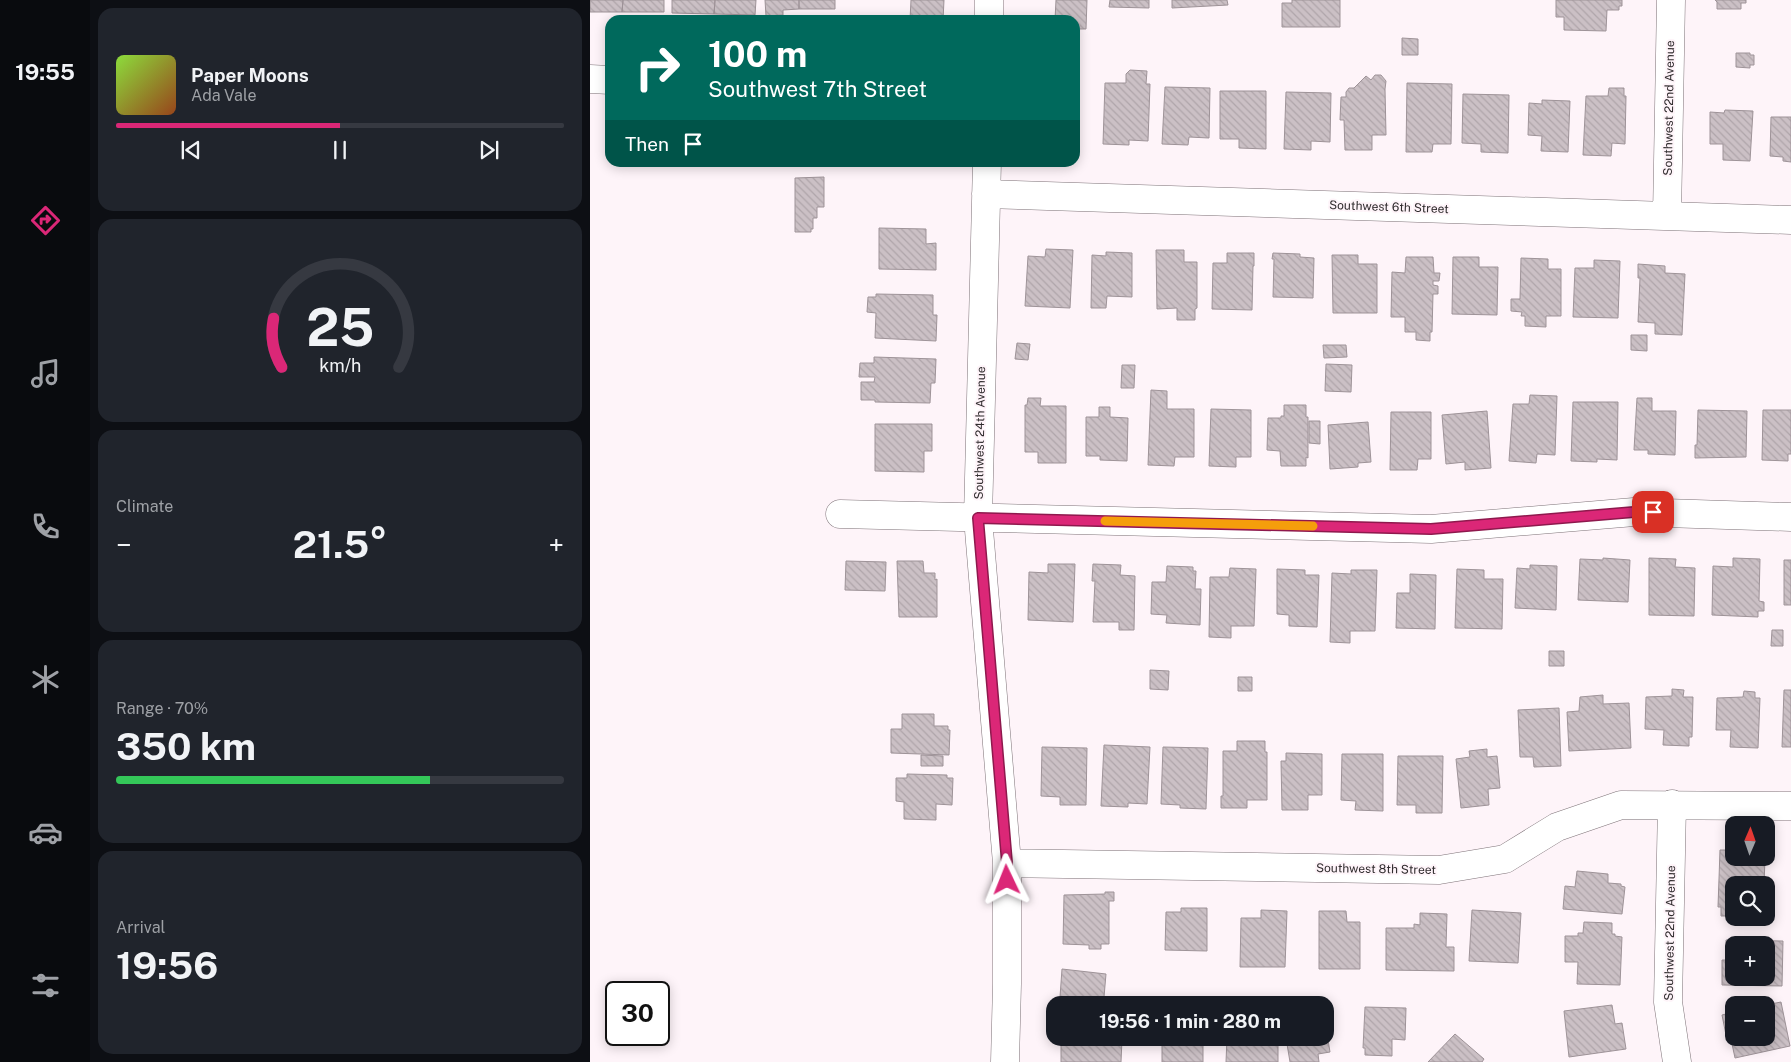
<!DOCTYPE html>
<html lang="en">
<head>
<meta charset="utf-8">
<style>
	body { margin:0; font-family:"Public Sans",sans-serif; background:#20242c; color:#f1f3f6; height:100vh; display:flex; flex-direction:column; font-size:19px; white-space:nowrap }
	* { box-sizing:border-box; margin:0 }
	p { font-size:16px; color:#9ea1a6 }
	.icon { flex:none; width:28px; height:28px; fill:none; stroke:currentColor; stroke-width:2; stroke-linecap:round; stroke-linejoin:round }
	.map { position:relative; flex:1; overflow:hidden }
	.details { display:flex; flex-direction:column; gap:8px; padding:8px; background:#0d0f14; width:500px }
	.details>* { flex:none }
	.hud { position:absolute; left:15px; top:15px; width:475px; height:152px; border-radius:15px; box-shadow:0 2px 12px #0003; background:#00695c; color:#fff; overflow:hidden }
	.needle { width:32px; rotate:2deg }
	.buttons { position:absolute; left:1135px; top:816px; display:grid; gap:10px }
	.buttons a { display:grid; place-items:center; width:50px; height:50px; border-radius:10px; background:#171b24; box-shadow:0 2px 12px #0003; font-size:25px }
	.speed { position:absolute; left:15px; top:981px; display:flex; gap:10px; font-size:25px; font-weight:700; text-align:center }
	.speed>* { display:grid; place-content:center; width:65px; height:65px; border-radius:50%; background:#171b24; box-shadow:0 2px 12px #0003; line-height:1 }
	.speed .limit { border:2px solid #111; border-radius:8px; background:#fff; color:#111 }
	.pin { position:absolute; display:grid; place-items:center; width:42px; height:42px; color:#fff; margin:-21px; border-radius:10px; box-shadow:0 2px 8px #0006 }
	.me { position:absolute; width:55px; margin:-28px; rotate:358deg; stroke-linejoin:round; filter:drop-shadow(0 0 4px #0008) }
	.turn { display:flex; align-items:center; gap:18px; height:105px; padding:0 20px; font-size:22px }
	.turn .icon { width:65px; height:65px; stroke-width:2.5 }
	.turn b { display:block; font-size:35px; line-height:42px }
	.then { display:flex; align-items:center; height:48px; padding:0 20px; background:#0003; gap:10px; font-size:19px }
	.big { font-size:38px; font-weight:700; line-height:1.1 }
	.details .card { flex:1; display:flex; flex-direction:column; justify-content:center; gap:8px; min-width:0; padding:0 18px; border-radius:15px; background:#20242c }
	.details .dial { align-items:center; gap:0 }
	.dial svg { height:130px; overflow:visible; fill:none; stroke:#363941; stroke-width:7; stroke-linecap:round; text-anchor:middle }
	.dial text { fill:#f1f3f6; stroke:none }
	.song { display:flex; align-items:center; gap:15px }
	.cover { width:60px; height:60px; border-radius:8px; background:linear-gradient(135deg,hsl(90 70% 55%),hsl(20 70% 35%)) }
	.played { height:5px; border-radius:2px; background:linear-gradient(90deg,#db2777 50%,#363941 50%) }
	.keys { display:flex; justify-content:space-around; direction:ltr }
	.heat { display:flex; justify-content:space-between; align-items:center; font-size:28px; direction:ltr }
	.charge { height:8px; border-radius:4px; background:linear-gradient(90deg,#34c759 70%,#363941 0) }
	.trip { position:absolute; left:456px; top:996px; width:288px; height:50px; border-radius:15px; background:#171b24; box-shadow:0 2px 12px #0003; font-weight:700; line-height:50px; text-align:center }
	main { display:flex; flex:1; min-height:0 }
	.menu { display:flex; flex-direction:column; width:90px; justify-content:space-around; align-items:center; background:#090b0e; color:#9ea1a6 }
	.menu .icon { width:35px; height:35px }
	.menu .active { color:#db2777 }
	.menu b { font-size:22px; color:#f1f3f6 }
	.map>svg:first-child { display:block }
	.building { fill:url(#building-back-hatch); stroke:#9e9398; fill-rule:evenodd }
	.lines { fill:none; stroke-linecap:round; stroke-linejoin:round }
	.minor-casing { stroke:#7e7378; stroke-width:29 }
	.minor { stroke:#fff; stroke-width:28 }
	.route-casing { stroke:#8e194d; stroke-width:12 }
	.route { stroke:#db2777; stroke-width:9 }
	.slow { stroke:#f59e0b; stroke-width:9 }
	.labels { text-anchor:middle; dominant-baseline:central; stroke-width:4; stroke-linejoin:round; paint-order:stroke }
	.street-label { font-size:12px; fill:#302c2e; stroke:#fef4f9 }
</style>
</head>
<body>
<main>
<nav class="menu">
<b>19:55</b>
<svg class="icon active" aria-label="directions" viewBox="0 0 24 24"><path d="M12 3l9 9-9 9-9-9zM9 14v-3h6M13 9l2 2-2 2"/></svg>
<svg class="icon" aria-label="music" viewBox="0 0 24 24"><path d="M9 18V5l10-2v13"/><circle cx="6" cy="18" r="3"/><circle cx="16" cy="16" r="3"/></svg>
<svg class="icon" aria-label="phone" viewBox="0 0 24 24"><path d="M5 4h4l2 5-3 2q2 4 5 5l2-3 5 2v4C11 20 4 13 5 4z"/></svg>
<svg class="icon" aria-label="climate" viewBox="0 0 24 24"><path d="M12 3v18M4 7l16 10M4 17L20 7"/></svg>
<svg class="icon" aria-label="car" viewBox="0 0 24 24"><path d="M5 17H2v-5l4-1 3-4h7l3 4 3 1v5h-3M9 17h6M6 11h13"/><circle cx="7" cy="17" r="2"/><circle cx="17" cy="17" r="2"/></svg>
<svg class="icon" aria-label="filters" viewBox="0 0 24 24"><path d="M4 7h16M4 17h16"/><circle cx="9" cy="7" r="2"/><circle cx="15" cy="17" r="2"/></svg>
</nav>
<section class="details">
<div class="card">
<div class="song"><i class="cover"></i><div><b>Paper Moons</b><p>Ada Vale</p></div></div>
<div class="played"></div>
<div class="keys"><svg class="icon" aria-label="previous" viewBox="0 0 24 24"><path d="M18 5L8 12l10 7zM5 5v14"/></svg><svg class="icon" aria-label="pause" viewBox="0 0 24 24"><path d="M8 5v14M16 5v14"/></svg><svg class="icon" aria-label="next" viewBox="0 0 24 24"><path d="M6 5l10 7-10 7zM19 5v14"/></svg></div>
</div>
<div class="card dial"><svg viewBox="0 0 100 80">
<path d="M14 69A42 42 0 1 1 86 69"/>
<path d="M14 69A42 42 0 0 1 9 39" stroke="#db2777"/>
<text x="50" y="56" font-size="32" font-weight="700">25</text>
<text x="50" y="72" font-size="11">km/h</text>
</svg></div>
<div class="card"><p>Climate</p>
<div class="heat"><a>−</a><b class="big">21.5°</b><a>+</a></div>
</div>
<div class="card"><p>Range · 70%</p><b class="big">350 km</b><div class="charge"></div></div>
<div class="card"><p>Arrival</p><b class="big">19:56</b></div>
</section>
<div class="map">
<svg width="1201" height="1062" viewBox="0 0 1201 1062">
	<defs>
		<pattern id="building-back-hatch" width="6" height="6" patternUnits="userSpaceOnUse" patternTransform="scale(1.25)"><rect width="6" height="6" fill="#cbc0c5"/><path d="M-1 5l2 2M0 0l6 6M5-1l2 2" fill="none" stroke="#afa5aa"/></pattern>
	</defs>
	<rect width="100%" height="100%" fill="#fef4f9"/>
	<path class="building" d="M 0,0 L 33,0 L 32,12 L 0,12 Z
		M 33,0 L 74,0 L 74,12 L 32,12 Z
		M 82,0 L 125,0 L 124,14 L 82,13 Z
		M 125,0 L 166,0 L 165,15 L 124,14 Z
		M 175,0 L 209,0 L 209,9 L 193,10 L 193,15 L 176,16 Z
		M 209,0 L 245,0 L 245,9 L 209,9 Z
		M 321,0 L 354,0 L 353,20 L 320,20 Z
		M 466,0 L 497,0 L 496,29 L 485,29 L 485,20 L 465,20 Z
		M 520,0 L 559,0 L 559,8 L 519,7 Z
		M 582,0 L 637,0 L 638,5 L 582,8 Z
		M 702,0 L 750,0 L 750,27 L 692,27 L 692,3 L 702,3 Z
		M 966,0 L 1032,0 L 1032,6 L 1029,6 L 1029,10 L 1017,10 L 1016,31 L 974,30 L 974,17 L 966,17 Z
		M 1125,0 L 1156,0 L 1156,3 L 1151,3 L 1151,9 L 1127,9 L 1127,2 Z
		M 812,38 L 828,39 L 828,55 L 812,55 Z
		M 1146,53 L 1160,53 L 1160,55 L 1164,55 L 1164,65 L 1160,65 L 1160,68 L 1146,67 Z
		M 540,70 L 557,71 L 556,84 L 560,84 L 558,141 L 539,140 L 539,145 L 513,144 L 515,83 L 536,83 L 536,74 Z
		M 785,75 L 791,75 L 796,81 L 795,89 L 796,135 L 782,135 L 782,150 L 755,150 L 754,120 L 750,120 L 751,97 L 756,97 L 756,92 L 759,88 L 764,88 L 776,76 L 781,80 Z
		M 817,83 L 862,84 L 861,144 L 843,144 L 842,152 L 816,152 Z
		M 575,87 L 620,88 L 619,138 L 599,137 L 598,145 L 572,144 Z
		M 1019,88 L 1034,88 L 1034,96 L 1036,96 L 1035,144 L 1022,143 L 1021,156 L 993,155 L 996,96 L 1018,96 Z
		M 630,91 L 676,91 L 676,149 L 649,148 L 649,139 L 630,139 Z
		M 696,92 L 741,93 L 740,142 L 721,141 L 721,150 L 694,149 Z
		M 873,94 L 919,95 L 918,153 L 891,152 L 891,144 L 872,143 Z
		M 952,100 L 980,101 L 978,152 L 951,151 L 952,136 L 938,135 L 939,103 L 952,104 Z
		M 1135,110 L 1163,111 L 1160,161 L 1133,160 L 1133,144 L 1120,144 L 1120,112 L 1134,113 Z
		M 1181,117 L 1201,117 L 1201,162 L 1193,161 L 1193,157 L 1180,156 Z
		M 234,177 L 234,207 L 227,207 L 227,218 L 223,218 L 223,229 L 221,229 L 221,232 L 205,232 L 205,178 Z
		M 289,228 L 336,229 L 336,244 L 346,243 L 346,270 L 289,269 Z
		M 456,249 L 483,250 L 480,308 L 435,306 L 438,256 L 455,257 Z
		M 566,250 L 594,250 L 594,262 L 607,262 L 607,308 L 605,309 L 605,320 L 587,320 L 587,308 L 567,309 Z
		M 516,252 L 542,253 L 542,297 L 517,296 L 516,308 L 501,308 L 502,255 L 516,256 Z
		M 637,253 L 664,253 L 664,266 L 663,266 L 662,310 L 622,309 L 623,263 L 637,263 Z
		M 683,253 L 710,254 L 710,257 L 724,258 L 723,298 L 683,297 L 684,259 L 682,259 Z
		M 742,255 L 768,255 L 768,264 L 787,264 L 787,313 L 743,313 Z
		M 816,257 L 843,257 L 844,273 L 850,273 L 849,281 L 843,281 L 843,285 L 848,286 L 848,294 L 843,294 L 842,332 L 840,332 L 840,341 L 826,340 L 826,332 L 815,332 L 815,317 L 801,317 L 802,272 L 815,273 Z
		M 863,257 L 889,257 L 889,267 L 908,267 L 907,315 L 862,314 Z
		M 931,258 L 958,259 L 958,269 L 971,269 L 971,316 L 956,316 L 956,327 L 935,326 L 935,316 L 931,316 L 932,312 L 921,311 L 921,299 L 930,299 Z
		M 1004,260 L 1030,261 L 1028,318 L 983,317 L 985,268 L 1004,268 Z
		M 1048,264 L 1075,266 L 1075,273 L 1095,274 L 1092,335 L 1065,334 L 1065,323 L 1048,322 L 1050,278 L 1048,278 Z
		M 286,294 L 343,295 L 343,315 L 347,315 L 346,341 L 285,338 L 286,313 L 277,312 L 278,297 L 286,297 Z
		M 1041,335 L 1057,335 L 1057,351 L 1041,350 Z
		M 427,343 L 440,344 L 438,360 L 425,359 Z
		M 733,345 L 756,345 L 757,357 L 734,358 Z
		M 284,357 L 346,359 L 345,383 L 341,383 L 340,403 L 285,402 L 285,400 L 271,400 L 271,382 L 284,382 L 285,377 L 269,377 L 270,363 L 284,363 Z
		M 736,364 L 762,365 L 761,392 L 735,391 Z
		M 532,365 L 545,365 L 544,388 L 531,388 Z
		M 561,390 L 577,391 L 577,409 L 604,409 L 604,457 L 585,457 L 584,466 L 558,465 Z
		M 940,395 L 967,396 L 965,455 L 947,454 L 946,463 L 919,461 L 923,404 L 939,404 Z
		M 438,398 L 451,398 L 450,406 L 476,406 L 476,463 L 448,463 L 448,452 L 435,452 L 435,405 L 437,405 Z
		M 1047,398 L 1062,398 L 1062,411 L 1086,411 L 1085,455 L 1058,454 L 1058,450 L 1044,450 Z
		M 983,402 L 1028,402 L 1027,460 L 1007,459 L 1007,462 L 981,461 Z
		M 694,405 L 716,405 L 716,417 L 718,417 L 718,458 L 716,457 L 716,466 L 691,466 L 690,451 L 677,450 L 678,418 L 691,418 L 691,416 L 694,416 Z
		M 509,407 L 520,407 L 520,417 L 538,418 L 537,461 L 510,460 L 510,456 L 496,456 L 496,417 L 509,417 Z
		M 621,409 L 661,410 L 661,457 L 646,457 L 646,467 L 619,466 Z
		M 1108,410 L 1157,411 L 1156,457 L 1105,458 L 1105,445 L 1107,445 Z
		M 1173,410 L 1201,410 L 1201,454 L 1198,454 L 1198,461 L 1172,460 Z
		M 897,411 L 901,468 L 875,470 L 875,462 L 856,464 L 852,415 Z
		M 801,412 L 841,412 L 841,459 L 828,459 L 827,470 L 800,470 Z
		M 719,421 L 730,421 L 730,444 L 719,443 Z
		M 778,422 L 781,462 L 768,463 L 768,467 L 740,469 L 738,425 Z
		M 285,424 L 342,424 L 342,451 L 334,451 L 334,472 L 285,471 Z
		M 1013,558 L 1040,560 L 1038,602 L 988,600 L 990,559 L 1013,560 Z
		M 1059,558 L 1086,559 L 1085,567 L 1105,568 L 1104,616 L 1059,615 Z
		M 1143,558 L 1170,559 L 1169,601 L 1174,602 L 1174,611 L 1168,611 L 1168,617 L 1122,615 L 1123,566 L 1143,567 Z
		M 1194,560 L 1201,560 L 1201,605 L 1194,605 Z
		M 256,561 L 296,562 L 295,591 L 255,590 Z
		M 307,561 L 333,561 L 334,573 L 345,573 L 345,580 L 347,579 L 347,617 L 309,617 Z
		M 458,564 L 485,564 L 483,622 L 438,620 L 439,572 L 458,573 Z
		M 503,564 L 531,565 L 530,575 L 545,576 L 544,630 L 529,630 L 529,622 L 503,622 L 505,581 L 502,581 Z
		M 940,565 L 967,566 L 966,610 L 925,608 L 927,568 L 940,569 Z
		M 577,566 L 603,567 L 603,571 L 606,571 L 605,589 L 611,589 L 610,625 L 576,623 L 577,615 L 561,614 L 562,582 L 576,582 Z
		M 640,568 L 666,569 L 664,626 L 641,626 L 641,638 L 619,637 L 620,577 L 639,577 Z
		M 687,569 L 715,570 L 715,575 L 729,575 L 727,627 L 699,626 L 699,615 L 687,614 Z
		M 867,569 L 894,570 L 894,579 L 913,579 L 912,629 L 865,628 Z
		M 761,570 L 787,570 L 785,631 L 760,631 L 760,643 L 740,642 L 742,573 L 761,574 Z
		M 820,574 L 846,575 L 845,629 L 806,628 L 807,593 L 820,593 Z
		M 1182,630 L 1193,630 L 1193,646 L 1181,646 Z
		M 959,651 L 974,651 L 974,666 L 959,666 Z
		M 560,670 L 579,671 L 578,690 L 560,689 Z
		M 648,677 L 662,677 L 662,691 L 648,691 Z
		M 1082,689 L 1094,690 L 1093,697 L 1103,697 L 1102,737 L 1099,737 L 1099,746 L 1073,745 L 1074,730 L 1055,729 L 1056,697 L 1082,696 Z
		M 1194,690 L 1201,690 L 1201,747 L 1192,747 Z
		M 1154,691 L 1165,692 L 1165,698 L 1170,698 L 1168,748 L 1140,747 L 1141,730 L 1126,730 L 1127,698 L 1153,697 Z
		M 1013,695 L 1013,704 L 1039,703 L 1041,748 L 979,751 L 977,712 L 989,711 L 990,697 Z
		M 969,708 L 971,766 L 944,767 L 943,757 L 930,757 L 928,710 Z
		M 312,714 L 344,714 L 344,726 L 358,726 L 358,730 L 360,730 L 359,755 L 301,753 L 301,729 L 312,729 Z
		M 647,741 L 675,741 L 675,752 L 677,752 L 677,800 L 657,800 L 657,808 L 631,808 L 631,796 L 633,796 L 633,751 L 647,751 Z
		M 514,745 L 560,747 L 557,804 L 538,803 L 538,807 L 511,806 Z
		M 452,747 L 497,748 L 496,805 L 470,805 L 470,797 L 451,796 Z
		M 573,747 L 618,748 L 616,809 L 590,808 L 590,805 L 571,804 Z
		M 897,749 L 897,757 L 907,756 L 910,788 L 898,789 L 899,805 L 871,808 L 866,759 L 880,757 L 879,751 Z
		M 696,753 L 732,754 L 732,795 L 718,795 L 718,810 L 692,810 L 691,761 L 696,761 Z
		M 752,754 L 793,754 L 793,811 L 765,810 L 766,801 L 751,800 Z
		M 331,755 L 353,756 L 353,766 L 331,766 Z
		M 808,756 L 853,756 L 852,813 L 826,813 L 826,805 L 807,805 Z
		M 317,774 L 357,775 L 357,778 L 363,778 L 362,805 L 346,804 L 346,820 L 314,819 L 314,802 L 306,801 L 306,778 L 317,778 Z
		M 1130,850 L 1144,850 L 1144,858 L 1175,858 L 1174,885 L 1144,885 L 1143,916 L 1131,916 L 1131,907 L 1128,907 Z
		M 987,871 L 1018,874 L 1018,883 L 1031,884 L 1031,886 L 1035,887 L 1032,914 L 973,909 L 975,886 L 985,887 Z
		M 515,892 L 524,892 L 524,901 L 519,901 L 519,944 L 511,944 L 511,949 L 499,949 L 499,945 L 473,944 L 474,895 L 515,894 Z
		M 591,908 L 617,908 L 617,951 L 575,950 L 576,912 L 591,912 Z
		M 671,910 L 697,911 L 695,967 L 650,967 L 651,918 L 671,918 Z
		M 882,910 L 931,913 L 928,963 L 879,961 Z
		M 729,911 L 756,911 L 757,922 L 770,922 L 770,969 L 729,969 Z
		M 830,913 L 857,914 L 856,947 L 864,947 L 864,971 L 796,970 L 796,928 L 824,928 L 824,924 L 830,925 Z
		M 994,922 L 1022,923 L 1022,934 L 1025,934 L 1025,936 L 1032,937 L 1030,985 L 987,984 L 988,962 L 975,962 L 975,936 L 988,936 L 988,933 L 993,933 Z
		M 1136,940 L 1193,941 L 1192,986 L 1132,985 L 1132,960 L 1136,960 ZM 1144,945 L 1176,945 L 1176,978 L 1144,978 Z
		M 472,969 L 516,974 L 514,997 L 527,998 L 526,1005 L 473,1005 L 474,997 L 470,997 Z
		M 1191,1002 L 1200,1046 L 1145,1058 L 1141,1039 L 1137,1040 L 1132,1015 L 1144,1012 L 1144,1038 L 1176,1038 L 1176,1005 Z
		M 1022,1005 L 1025,1024 L 1032,1023 L 1036,1049 L 979,1057 L 974,1011 Z
		M 775,1007 L 816,1008 L 815,1040 L 802,1039 L 802,1056 L 775,1055 L 775,1048 L 773,1048 Z
		M 735,1022 L 740,1052 L 728,1054 L 729,1062 L 700,1062 L 696,1038 L 735,1038 Z
		M 865,1034 L 894,1059 L 892,1062 L 838,1062 Z
		M 471,1038 L 532,1039 L 531,1062 L 471,1062 Z
		M 572,1038 L 613,1038 L 613,1062 L 572,1062 Z
		M 637,1038 L 688,1038 L 688,1062 L 636,1062 Z"/>
	<g class="lines">
		<defs>
			<path id="minor" d="M 399,20 L 399,0
				M 0,79 L 20,80
				M 397,162 L 388,518 L 417,863 L 417,984 L 415,1062
				M 396,194 L 1201,220
				M 1077,216 L 1081,0
				M 250,514 L 841,529 L 1044,512 L 1201,517
				M 1082,804 L 1078,1002 L 1087,1062
				M 417,863 L 849,870 L 915,859 L 967,827 L 1031,805 L 1201,806"/>
		</defs>
		<use href="#minor" class="minor-casing"/>
		<use href="#minor" class="minor"/>
	</g>
	<g class="lines">
		<defs>
			<path id="route" d="M 417,880 L 417,863 L 388,518 L 841,529 L 1044,512 L 1063,512"/>
		</defs>
		<use href="#route" class="route-casing"/>
		<use href="#route" class="route"/>
		<path class="slow" d="M 515,521 L 723,526"/>
	</g>
	<g class="labels">
		<g class="street-label">
			<text transform="translate(1079 108) rotate(-89)">Southwest 22nd Avenue</text>
			<text transform="translate(799 207) rotate(2)">Southwest 6th Street</text>
			<text transform="translate(390 433) rotate(-89)">Southwest 24th Avenue</text>
			<text transform="translate(786 869) rotate(1)">Southwest 8th Street</text>
			<text transform="translate(1080 933) rotate(-89)">Southwest 22nd Avenue</text>
		</g>
	</g>
</svg>
<div class="buttons">
<a><svg class="needle" viewBox="-14 -14 28 28"><path d="M0-13l5 13h-10z" fill="#e53935"/><path d="M0 13l5-13h-10z" fill="#9ea1a6"/></svg></a>
<a><svg class="icon" aria-label="search" viewBox="0 0 24 24"><circle cx="10" cy="10" r="6"/><path d="M15 15l6 6"/></svg></a>
<a>+</a>
<a>−</a>
</div>
<div class="speed"><div class="limit">30</div></div>
<div class="pin" style="left:1063px;top:512px;background:#d93025"><svg class="icon" aria-label="arrive" viewBox="0 0 24 24"><path d="M6 21V4h12l-3 4 3 4H6"/></svg></div>
<svg class="me" style="left:417px;top:880px" viewBox="-20 -20 40 40"><path d="M0-17L14 15 0 8-14 15z" fill="#db2777" stroke="#fff" stroke-width="4"/></svg>
<div class="trip">19:56 · 1 min · 280 m</div>
<div class="hud">
<div class="turn"><svg class="icon" aria-label="right" viewBox="0 0 24 24"><path d="M7 20v-9h11M14 6l5 5-5 5"/></svg><div><b>100 m</b>Southwest 7th Street</div></div>
<div class="then">Then<svg class="icon" aria-label="arrive" viewBox="0 0 24 24"><path d="M6 21V4h12l-3 4 3 4H6"/></svg></div>
</div>
</div>
</main>
</body>
</html>
